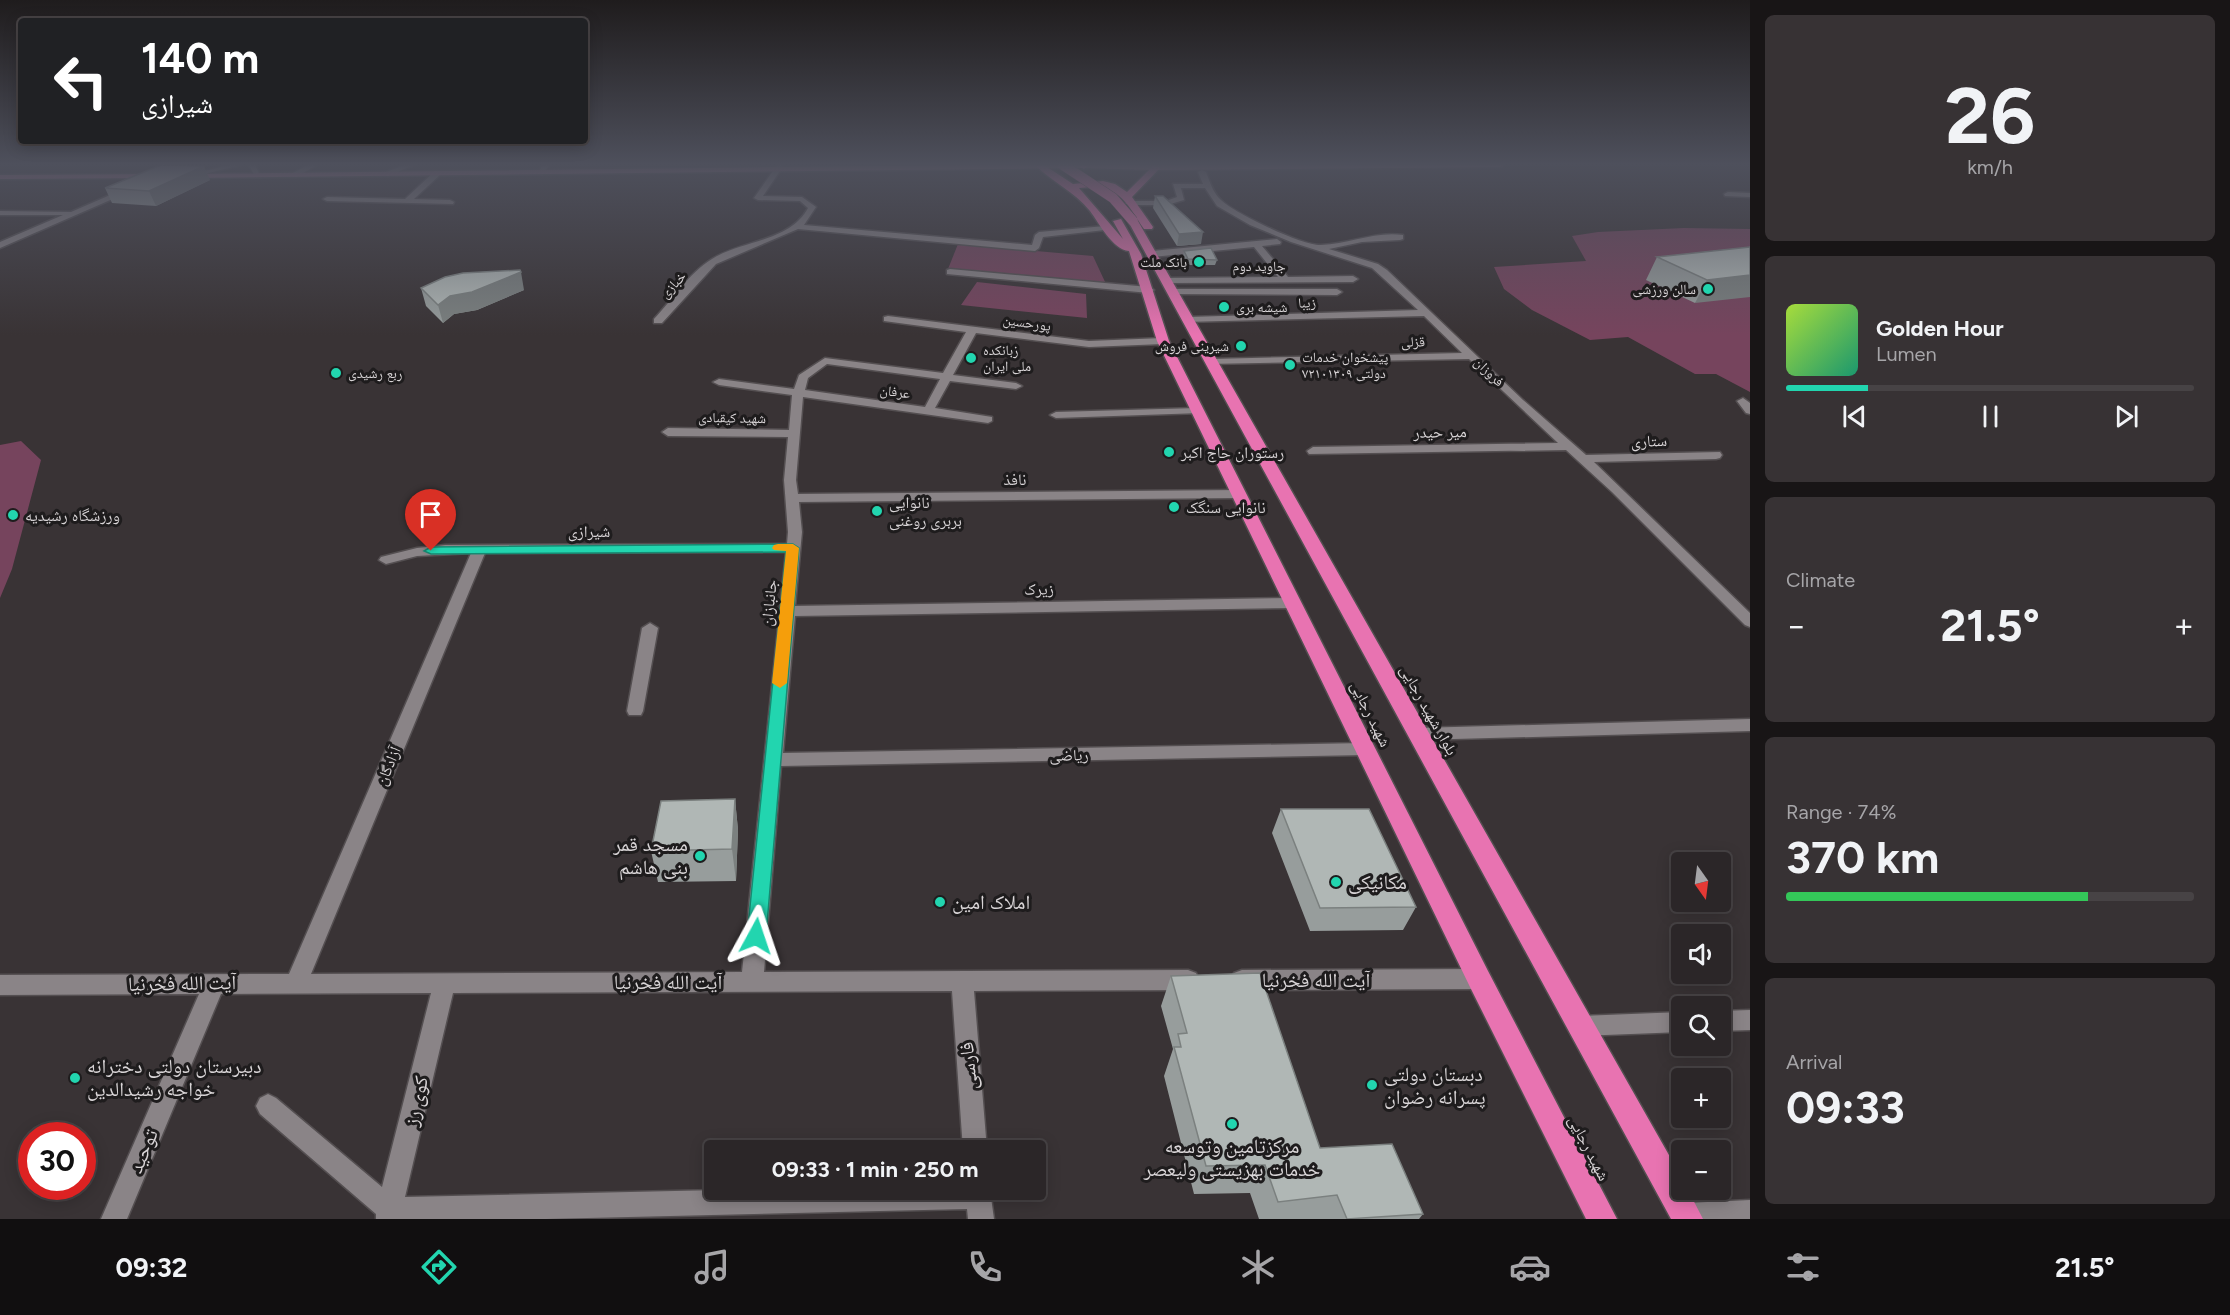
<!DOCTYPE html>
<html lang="en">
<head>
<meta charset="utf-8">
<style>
	body { margin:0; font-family:Figtree,"Noto Naskh Arabic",sans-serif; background:#373234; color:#f1f3f6; height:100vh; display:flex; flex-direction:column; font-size:22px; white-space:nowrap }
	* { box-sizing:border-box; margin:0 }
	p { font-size:20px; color:#a6a5a8 }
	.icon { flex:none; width:33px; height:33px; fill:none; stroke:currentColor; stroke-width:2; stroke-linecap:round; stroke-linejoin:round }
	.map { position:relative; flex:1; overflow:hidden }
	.drawer { display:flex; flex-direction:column; gap:15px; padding:15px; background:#181516; width:480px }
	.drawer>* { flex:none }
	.top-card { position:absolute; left:18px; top:18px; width:570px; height:126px; border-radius:6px; box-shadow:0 3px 15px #0003,0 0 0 2px #474345; background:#202124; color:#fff; overflow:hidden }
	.needle { width:39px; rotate:166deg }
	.fabs { position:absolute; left:1671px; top:852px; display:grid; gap:12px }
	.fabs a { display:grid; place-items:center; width:60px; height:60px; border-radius:6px; background:#2b2628; box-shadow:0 3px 15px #0003,0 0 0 2px #474345; font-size:30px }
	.speed { position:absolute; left:18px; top:1122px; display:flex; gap:12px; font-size:30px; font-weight:700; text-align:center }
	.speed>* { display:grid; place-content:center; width:78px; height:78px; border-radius:50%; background:#2b2628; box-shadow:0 3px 15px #0003,0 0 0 2px #474345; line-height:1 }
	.speed .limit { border:9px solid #d22; background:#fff; color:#111 }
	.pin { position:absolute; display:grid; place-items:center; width:51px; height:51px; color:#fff; margin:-62px -26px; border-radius:50% 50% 50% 0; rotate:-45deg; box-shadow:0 0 6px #0007 }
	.pin .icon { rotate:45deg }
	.me { position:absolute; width:66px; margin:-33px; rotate:5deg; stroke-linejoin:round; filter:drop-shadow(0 0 4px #0008) }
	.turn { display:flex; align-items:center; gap:21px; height:126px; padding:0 24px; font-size:27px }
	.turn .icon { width:78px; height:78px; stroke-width:2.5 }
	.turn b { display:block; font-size:42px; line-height:51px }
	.big { font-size:45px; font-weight:700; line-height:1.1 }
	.drawer .tile { flex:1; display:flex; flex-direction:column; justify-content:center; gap:9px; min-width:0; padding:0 21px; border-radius:9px; background:#373234 }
	.drawer .dial { align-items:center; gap:0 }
	.dial b { font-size:78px; line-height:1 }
	.song { display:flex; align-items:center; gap:18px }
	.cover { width:72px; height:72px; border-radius:9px; background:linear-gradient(135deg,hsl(80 70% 55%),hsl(160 70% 35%)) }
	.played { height:6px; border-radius:3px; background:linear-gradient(90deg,#22d5af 20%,#474345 20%) }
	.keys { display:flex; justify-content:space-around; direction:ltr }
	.heat { display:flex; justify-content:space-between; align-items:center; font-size:33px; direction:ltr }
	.charge { height:9px; border-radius:4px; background:linear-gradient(90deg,#34c759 74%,#474345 0) }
	.trip { position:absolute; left:704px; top:1140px; width:342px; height:60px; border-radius:6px; background:#2b2628; box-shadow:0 3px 15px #0003,0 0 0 2px #474345; font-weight:700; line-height:60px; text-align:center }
	.menu { display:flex; height:96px; justify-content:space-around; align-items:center; background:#110f10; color:#a6a5a8 }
	.menu .icon { width:42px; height:42px }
	.menu .current { color:#22d5af }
	.menu b { font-size:27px; color:#f1f3f6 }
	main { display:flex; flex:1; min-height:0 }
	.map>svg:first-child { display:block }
	.green { fill:#76445d }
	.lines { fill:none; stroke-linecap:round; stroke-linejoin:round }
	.minor-casing { stroke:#544f51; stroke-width:3 }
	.major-casing { stroke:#544f51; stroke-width:3 }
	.highway-casing { stroke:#544f51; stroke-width:3 }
	.minor { fill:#8a8487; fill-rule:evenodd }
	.major { fill:#c27aa0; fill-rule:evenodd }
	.highway { fill:#e873b1; fill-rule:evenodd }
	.highway-bridge-casing { stroke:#544f51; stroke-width:11; stroke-linecap:butt }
	.highway-bridge { stroke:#e873b1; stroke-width:10 }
	.wall { fill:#979d9c }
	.shaded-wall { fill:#7b807f }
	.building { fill:#b0b7b5; stroke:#7b807f; stroke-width:1.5 }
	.route { fill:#22d5af; stroke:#168a72; stroke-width:1.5 }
	.slow { fill:#f59e0b }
	.poi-dot { fill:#22d5af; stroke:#1e1c1d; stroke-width:2 }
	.labels { text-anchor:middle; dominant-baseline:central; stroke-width:6; stroke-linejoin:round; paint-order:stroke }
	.far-poi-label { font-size:14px; fill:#d9d5d7; stroke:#1e1c1d; text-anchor:start }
	.far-street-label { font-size:14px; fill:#d9d5d7; stroke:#1e1c1d }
	.street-label { font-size:16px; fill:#d9d5d7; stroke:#1e1c1d }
	.poi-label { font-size:16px; fill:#d9d5d7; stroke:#1e1c1d; text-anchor:start }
	.near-poi-label { font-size:20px; fill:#d9d5d7; stroke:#1e1c1d; text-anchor:start }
	.near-street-label { font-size:20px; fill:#d9d5d7; stroke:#1e1c1d }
</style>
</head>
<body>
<main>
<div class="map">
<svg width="1750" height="1219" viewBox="0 0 1750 1219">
	<rect width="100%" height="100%" fill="#393335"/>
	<path class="green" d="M 1684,228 L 1750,229 L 1750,392 L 1716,374 L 1695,374 L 1628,337 L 1590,340 L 1532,310 L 1504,289 L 1494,267 L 1586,261 L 1572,236 L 1598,232 Z
		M 958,244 L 1093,256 L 1106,284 L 948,269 Z
		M 977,282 L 1086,294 L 1087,318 L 961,305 Z
		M 21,441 L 41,460 L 12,569 L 0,598 L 0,445 Z"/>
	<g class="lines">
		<defs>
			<path id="minor" d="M 229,165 L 241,165 L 188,178 L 184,176 Z
				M 249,165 L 255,165 L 261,177 L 255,177 Z
				M 308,165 L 317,165 L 296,177 L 289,175 Z
				M 404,165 L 414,165 L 388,176 L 381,174 Z
				M 543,165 L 550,165 L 542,174 L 538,172 Z
				M 777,165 L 784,165 L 763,196 L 802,197 L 816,207 L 804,225 L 1032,245 L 1035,235 L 1039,232 L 1105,226 L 1109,228 L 1105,230 L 1043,237 L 1039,248 L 1035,251 L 798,229 L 716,264 L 662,323 L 654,323 L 654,319 C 673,299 689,273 712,259 C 742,240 790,242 808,208 L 800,201 L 758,200 L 754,198 Z
				M 1202,170 L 1206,172 C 1210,182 1213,193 1221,200 C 1234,213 1303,246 1321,245 C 1349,244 1375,231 1403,235 L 1403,239 L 1400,240 L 1362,242 L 1329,249 L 1378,264 L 1387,270 L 1523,400 L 1586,455 L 1720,452 L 1722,455 L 1720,458 L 1716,459 L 1594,462 L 1750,613 L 1750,627 L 1745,625 L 1612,492 L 1566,450 L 1309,454 L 1307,451 L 1313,447 L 1558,443 L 1469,359 L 1207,364 L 1206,362 L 1211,359 L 1462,353 L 1424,316 L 1184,322 L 1183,320 L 1188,317 L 1418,310 L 1372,268 L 1291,242 L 1250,225 L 1217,206 L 1205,188 L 1181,188 L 1184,200 L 1167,205 L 1129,205 L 1125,203 L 1129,201 L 1166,201 L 1177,197 L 1173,184 L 1203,184 L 1198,172 Z
				M 435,171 L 442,173 L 414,199 L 450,200 L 454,202 L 453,204 L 327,201 L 323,199 L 327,197 L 405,199 Z
				M 124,189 L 131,191 L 0,248 L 0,242 L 63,215 L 0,215 L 0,211 L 71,212 Z
				M 1728,192 L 1750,193 L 1750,197 L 1725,196 L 1724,194 Z
				M 1277,239 L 1281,242 L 1280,244 L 1262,246 L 1288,277 L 1353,276 L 1358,279 L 1353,282 L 1166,283 L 1163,282 L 1163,278 L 1278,277 L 1254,247 L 1152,257 L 1148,254 L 1152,251 Z
				M 950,269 L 1149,287 L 1154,290 L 1149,293 L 947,274 L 947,270 Z
				M 1172,289 L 1337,289 L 1342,292 L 1337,295 L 1169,294 L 1169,290 Z
				M 888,316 L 1089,341 L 1163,338 L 1168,341 L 1163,344 L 1089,347 L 976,333 L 953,375 L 1016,383 L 1022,386 L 1016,389 L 950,381 L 935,408 L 992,417 L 992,421 L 988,423 L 803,397 L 796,480 L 798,494 L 1239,490 L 1245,494 L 1239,498 L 799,502 L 802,532 L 795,606 L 1293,598 L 1300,603 L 1293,608 L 795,616 L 783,753 L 1365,743 L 1371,744 L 1374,749 L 1371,754 L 1365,755 L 781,766 L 764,972 L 1188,970 L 1196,973 L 1199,980 L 1196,987 L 1188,990 L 974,991 L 987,1150 L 963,1150 L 952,991 L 453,993 L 405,1197 L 719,1190 L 990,1190 L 994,1219 L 968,1219 L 967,1209 L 546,1219 L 376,1219 L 376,1214 L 260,1114 L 256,1106 L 260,1098 L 268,1094 L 276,1098 L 382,1187 L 431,993 L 221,994 L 127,1219 L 101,1219 L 199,994 L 0,995 L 0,975 L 289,974 L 471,553 L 417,556 L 386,564 L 379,560 L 381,557 L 417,548 L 445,545 L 787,544 L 788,532 L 784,480 L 788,437 L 668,436 L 662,432 L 668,428 L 789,430 L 792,395 L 719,385 L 713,382 L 719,379 L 794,389 L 799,375 L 825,358 L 943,373 L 966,332 L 884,321 L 884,317 ZM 827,364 L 940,379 L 925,407 L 805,390 L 808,378 ZM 786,552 L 742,972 L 311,974 L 485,553 Z
				M 1743,398 L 1750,403 L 1750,414 L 1746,413 L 1737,401 Z
				M 1197,408 L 1203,411 L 1201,413 L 1056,418 L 1050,415 L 1056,412 Z
				M 650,623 L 658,628 L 643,711 L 641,715 L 629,715 L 627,711 L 642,628 Z
				M 1750,719 L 1750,731 L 1418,740 L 1412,738 L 1409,734 L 1412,730 L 1418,728 Z
				M 1479,969 L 1487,972 L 1490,979 L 1487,986 L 1479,989 L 1242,990 L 1234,987 L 1231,980 L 1234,973 L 1242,970 Z
				M 1750,1010 L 1750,1030 L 1720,1031 L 1720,1011 Z
				M 1682,1012 L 1682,1032 L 1580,1036 L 1572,1033 L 1569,1026 L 1572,1019 L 1580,1016 Z
				M 1750,1200 L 1750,1219 L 1674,1219 L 1673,1216 L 1677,1207 L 1686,1203 Z"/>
			<path id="major" d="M 967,165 L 1504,165 L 1500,167 L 1156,170 L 1082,168 L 189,178 L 185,176 L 189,174 Z
				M 156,174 L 153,178 L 0,179 L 0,175 Z"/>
			<path id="highway" d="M 1035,165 L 1044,165 L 1073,184 L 1103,181 L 1115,184 L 1127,192 L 1153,166 L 1160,168 L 1132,197 L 1153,227 L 1152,229 L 1144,229 C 1125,200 1118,183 1079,188 L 1123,239 L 1113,221 L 1121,219 L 1141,254 L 1169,341 L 1488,971 L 1617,1219 L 1586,1219 L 1470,987 L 1157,341 L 1129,251 C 1113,250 1099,223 1090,211 C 1074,191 1052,182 1035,165 Z
				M 1077,165 L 1087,165 L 1088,166 L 1084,169 Z
				M 1130,219 L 1138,221 L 1682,1178 L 1682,1190 L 1688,1190 L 1703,1219 L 1671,1219 L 1128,221 Z"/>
		</defs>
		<use href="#minor" class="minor-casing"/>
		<use href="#major" class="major-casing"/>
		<use href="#highway" class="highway-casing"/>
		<use href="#minor" class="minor"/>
		<use href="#major" class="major"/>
		<use href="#highway" class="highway"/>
		<defs>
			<path id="highway-bridge" d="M 1063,165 L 1113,198 L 1133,221"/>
		</defs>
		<use href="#highway-bridge" class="highway-bridge-casing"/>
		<use href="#highway-bridge" class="highway-bridge"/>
	</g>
	<path class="wall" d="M 210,180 L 156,206 L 112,203 L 105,188 Z
		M 1155,196 L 1201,244 L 1177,246 L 1153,208 Z
		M 1750,247 L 1695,303 L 1646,280 L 1657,257 Z
		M 1184,251 L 1217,260 L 1215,265 L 1187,265 L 1183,256 Z
		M 421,288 L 524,290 L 477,310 L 454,314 L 443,323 L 426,306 Z
		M 735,799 L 738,830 L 736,881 L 658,882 L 651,851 Z
		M 1281,809 L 1416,907 L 1403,930 L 1310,931 L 1272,833 Z
		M 1171,976 L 1320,1148 L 1423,1214 L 1419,1219 L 1259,1219 L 1250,1193 L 1194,1194 L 1164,1076 L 1173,1049 L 1161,1006 Z"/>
	<path class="shaded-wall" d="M 204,166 L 210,180 L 156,206 L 149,191 Z
		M 1203,232 L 1201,244 L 1177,246 L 1179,234 Z
		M 521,272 L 524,290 L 477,310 L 454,314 L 443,323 L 438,305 L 450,296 Z
		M 1750,275 L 1750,297 L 1695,303 L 1707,280 Z
		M 735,799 L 738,830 L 736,881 L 732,849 Z"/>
	<path class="building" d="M 161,165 L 204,166 L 149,191 L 105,188 Z
		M 1155,196 L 1163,196 L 1203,232 L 1179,234 Z
		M 1750,247 L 1750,275 L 1707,280 L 1657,257 Z
		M 1211,248 L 1217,260 L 1188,259 L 1184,251 Z
		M 520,270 L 521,272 L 472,292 L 450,296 L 438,305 L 421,288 L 445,277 L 463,273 Z
		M 735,799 L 732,849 L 651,851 L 661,801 Z
		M 1281,809 L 1369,809 L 1416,907 L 1320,908 Z
		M 1260,973 L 1320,1148 L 1392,1144 L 1423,1214 L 1347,1219 L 1337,1195 L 1278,1202 L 1265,1165 L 1206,1166 L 1174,1047 L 1181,1047 L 1178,1034 L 1187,1033 L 1171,976 Z"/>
	<linearGradient id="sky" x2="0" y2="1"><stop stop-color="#1f1c1d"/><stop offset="0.49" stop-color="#4e505c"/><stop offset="1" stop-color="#4e505c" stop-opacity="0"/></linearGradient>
	<rect width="1750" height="335" fill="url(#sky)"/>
	<path class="route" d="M 793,544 L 799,548 L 766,936 L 763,942 L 756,944 L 749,942 L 747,936 L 786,552 L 431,554 L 424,551 L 431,547 Z"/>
	<path class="slow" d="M 778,544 L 793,544 L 799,548 L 787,683 L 780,688 L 772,683 L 786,551 L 774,550 L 772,548 L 774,545 Z"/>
	<g class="poi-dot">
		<circle cx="1199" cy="262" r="6"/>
		<circle cx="1708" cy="289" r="6"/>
		<circle cx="1224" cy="307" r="6"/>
		<circle cx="1241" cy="346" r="6"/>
		<circle cx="971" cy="358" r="6"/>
		<circle cx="1290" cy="365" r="6"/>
		<circle cx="336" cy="373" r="6"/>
		<circle cx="1169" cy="452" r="6"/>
		<circle cx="1174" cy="507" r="6"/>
		<circle cx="877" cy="511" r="6"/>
		<circle cx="13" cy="515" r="6"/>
		<circle cx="700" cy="856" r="6"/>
		<circle cx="1336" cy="882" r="6"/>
		<circle cx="940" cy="902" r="6"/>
		<circle cx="75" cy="1078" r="6"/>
		<circle cx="1372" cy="1085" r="6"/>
		<circle cx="1232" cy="1124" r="6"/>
	</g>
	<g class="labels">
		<g class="far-poi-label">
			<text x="1187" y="262" text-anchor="end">بانک ملت</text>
			<text x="1696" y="289" text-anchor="end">سالن ورزشی</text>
			<text x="1236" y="307">شیشه بری</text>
			<text x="1229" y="346" text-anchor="end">شیرینی فروش</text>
			<text x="983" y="350">زبانکده<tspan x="983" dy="16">ملی ایران</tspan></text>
			<text x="1302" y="357">پیشخوان خدمات<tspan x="1302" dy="16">دولتی ۷۲۱۰۱۳۰۹</tspan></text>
			<text x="348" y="373">ربع رشیدی</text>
		</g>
		<g class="far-street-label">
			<text x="1259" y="266">جاوید دوم</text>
			<text transform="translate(673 285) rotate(-47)">خبازی</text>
			<text transform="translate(1307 303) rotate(-2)">زیبا</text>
			<text transform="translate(1027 323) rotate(8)">پورحسین</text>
			<text transform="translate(1413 342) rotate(-1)">قزلی</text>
			<text transform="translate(1489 372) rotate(44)">فروزان</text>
			<text transform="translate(895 392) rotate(7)">عرفان</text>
			<text transform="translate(732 418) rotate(1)">شهید کیقبادی</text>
		</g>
		<g class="street-label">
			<text transform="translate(1440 432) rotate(-1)">میر حیدر</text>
			<text transform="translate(1649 441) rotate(-2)">ستاری</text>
			<text x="1015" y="479">نافذ</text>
			<text x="589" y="531">شیرازی</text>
			<text transform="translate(1039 589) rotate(-1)">زیرک</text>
			<text transform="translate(769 603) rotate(-84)">جانبازان</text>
			<text transform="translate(1429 710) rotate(61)">بلوار شهید رجایی</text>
			<text transform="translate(1371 714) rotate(64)">شهید رجایی</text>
			<text transform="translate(1069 755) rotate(-1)">ریاضی</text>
			<text transform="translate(388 766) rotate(-67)">آزادگان</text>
			<text transform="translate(1589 1148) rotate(63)">شهید رجایی</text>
		</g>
		<g class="poi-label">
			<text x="1181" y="452">رستوران حاج اکبر</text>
			<text x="889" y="502">نانوایی<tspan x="889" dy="18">بربری روغنی</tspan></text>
			<text x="1186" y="507">نانوایی سنگک</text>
			<text x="25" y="515">ورزشگاه رشیدیه</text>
		</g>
		<g class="near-poi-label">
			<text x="688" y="844" text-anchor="end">مسجد قمر<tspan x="688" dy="23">بنی هاشم</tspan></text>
			<text x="1348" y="882">مکانیکی</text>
			<text x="952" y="902">املاک امین</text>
			<text x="87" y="1066">دبیرستان دولتی دخترانه<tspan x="87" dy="23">خواجه رشیدالدین</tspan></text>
			<text x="1384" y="1074">دبستان دولتی<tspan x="1384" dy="23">پسرانه رضوان</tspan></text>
			<text x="1232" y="1146" text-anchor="middle">مرکزتامین وتوسعه<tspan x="1232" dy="23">خدمات بهزیستی ولیعصر</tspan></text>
		</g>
		<g class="near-street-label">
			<text x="1316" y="980">آیت الله فخرنیا</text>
			<text x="668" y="982">آیت الله فخرنیا</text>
			<text transform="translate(182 983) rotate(-1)">آیت الله فخرنیا</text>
			<text transform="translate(968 1066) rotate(-95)">فارسی</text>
			<text transform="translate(416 1101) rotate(-77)">کوی رز</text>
			<text transform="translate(143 1151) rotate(-67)">توحید</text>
		</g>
	</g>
</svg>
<div class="fabs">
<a><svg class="needle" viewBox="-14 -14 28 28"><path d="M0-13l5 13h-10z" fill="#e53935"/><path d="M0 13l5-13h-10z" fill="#a6a5a8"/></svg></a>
<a><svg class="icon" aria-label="sound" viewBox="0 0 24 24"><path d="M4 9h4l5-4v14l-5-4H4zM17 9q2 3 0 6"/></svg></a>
<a><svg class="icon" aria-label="search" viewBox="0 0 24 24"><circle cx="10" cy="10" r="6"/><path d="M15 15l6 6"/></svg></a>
<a>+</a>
<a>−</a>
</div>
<div class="speed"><div class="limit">30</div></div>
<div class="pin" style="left:431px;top:551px;background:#d93025"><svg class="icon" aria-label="arrive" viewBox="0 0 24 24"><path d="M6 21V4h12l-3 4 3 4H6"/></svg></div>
<svg class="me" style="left:756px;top:936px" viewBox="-20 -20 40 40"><path d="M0-17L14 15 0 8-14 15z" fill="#22d5af" stroke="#fff" stroke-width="4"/></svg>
<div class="trip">09:33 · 1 min · 250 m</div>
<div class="top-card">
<div class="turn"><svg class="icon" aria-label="left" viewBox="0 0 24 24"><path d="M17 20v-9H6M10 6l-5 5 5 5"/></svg><div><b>140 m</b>شیرازی</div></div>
</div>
</div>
<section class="drawer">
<div class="tile dial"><b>26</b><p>km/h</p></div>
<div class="tile">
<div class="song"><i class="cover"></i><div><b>Golden Hour</b><p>Lumen</p></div></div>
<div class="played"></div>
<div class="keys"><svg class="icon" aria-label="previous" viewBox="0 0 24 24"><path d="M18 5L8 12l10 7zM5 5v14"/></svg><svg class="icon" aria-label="pause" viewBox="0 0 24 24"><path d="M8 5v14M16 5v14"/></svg><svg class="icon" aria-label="next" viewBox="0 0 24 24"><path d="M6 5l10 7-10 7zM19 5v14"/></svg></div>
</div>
<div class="tile"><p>Climate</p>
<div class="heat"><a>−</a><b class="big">21.5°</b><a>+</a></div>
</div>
<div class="tile"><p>Range · 74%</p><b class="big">370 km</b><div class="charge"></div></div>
<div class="tile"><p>Arrival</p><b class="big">09:33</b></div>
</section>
</main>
<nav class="menu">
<b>09:32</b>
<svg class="icon current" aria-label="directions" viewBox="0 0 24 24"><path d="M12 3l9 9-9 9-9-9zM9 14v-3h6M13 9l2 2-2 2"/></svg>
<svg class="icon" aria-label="music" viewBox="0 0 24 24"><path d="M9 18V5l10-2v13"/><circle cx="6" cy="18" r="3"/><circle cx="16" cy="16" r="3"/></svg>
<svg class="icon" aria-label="phone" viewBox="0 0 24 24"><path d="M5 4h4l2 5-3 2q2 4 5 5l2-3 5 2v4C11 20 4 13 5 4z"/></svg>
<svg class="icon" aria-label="climate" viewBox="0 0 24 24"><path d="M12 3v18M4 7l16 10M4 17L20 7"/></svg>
<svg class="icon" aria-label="car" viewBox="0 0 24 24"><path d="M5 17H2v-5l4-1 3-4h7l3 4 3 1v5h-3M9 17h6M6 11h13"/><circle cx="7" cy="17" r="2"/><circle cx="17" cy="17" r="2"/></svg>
<svg class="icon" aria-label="filters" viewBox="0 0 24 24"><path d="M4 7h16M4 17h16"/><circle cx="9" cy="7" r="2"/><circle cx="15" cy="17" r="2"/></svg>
<b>21.5°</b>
</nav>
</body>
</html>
